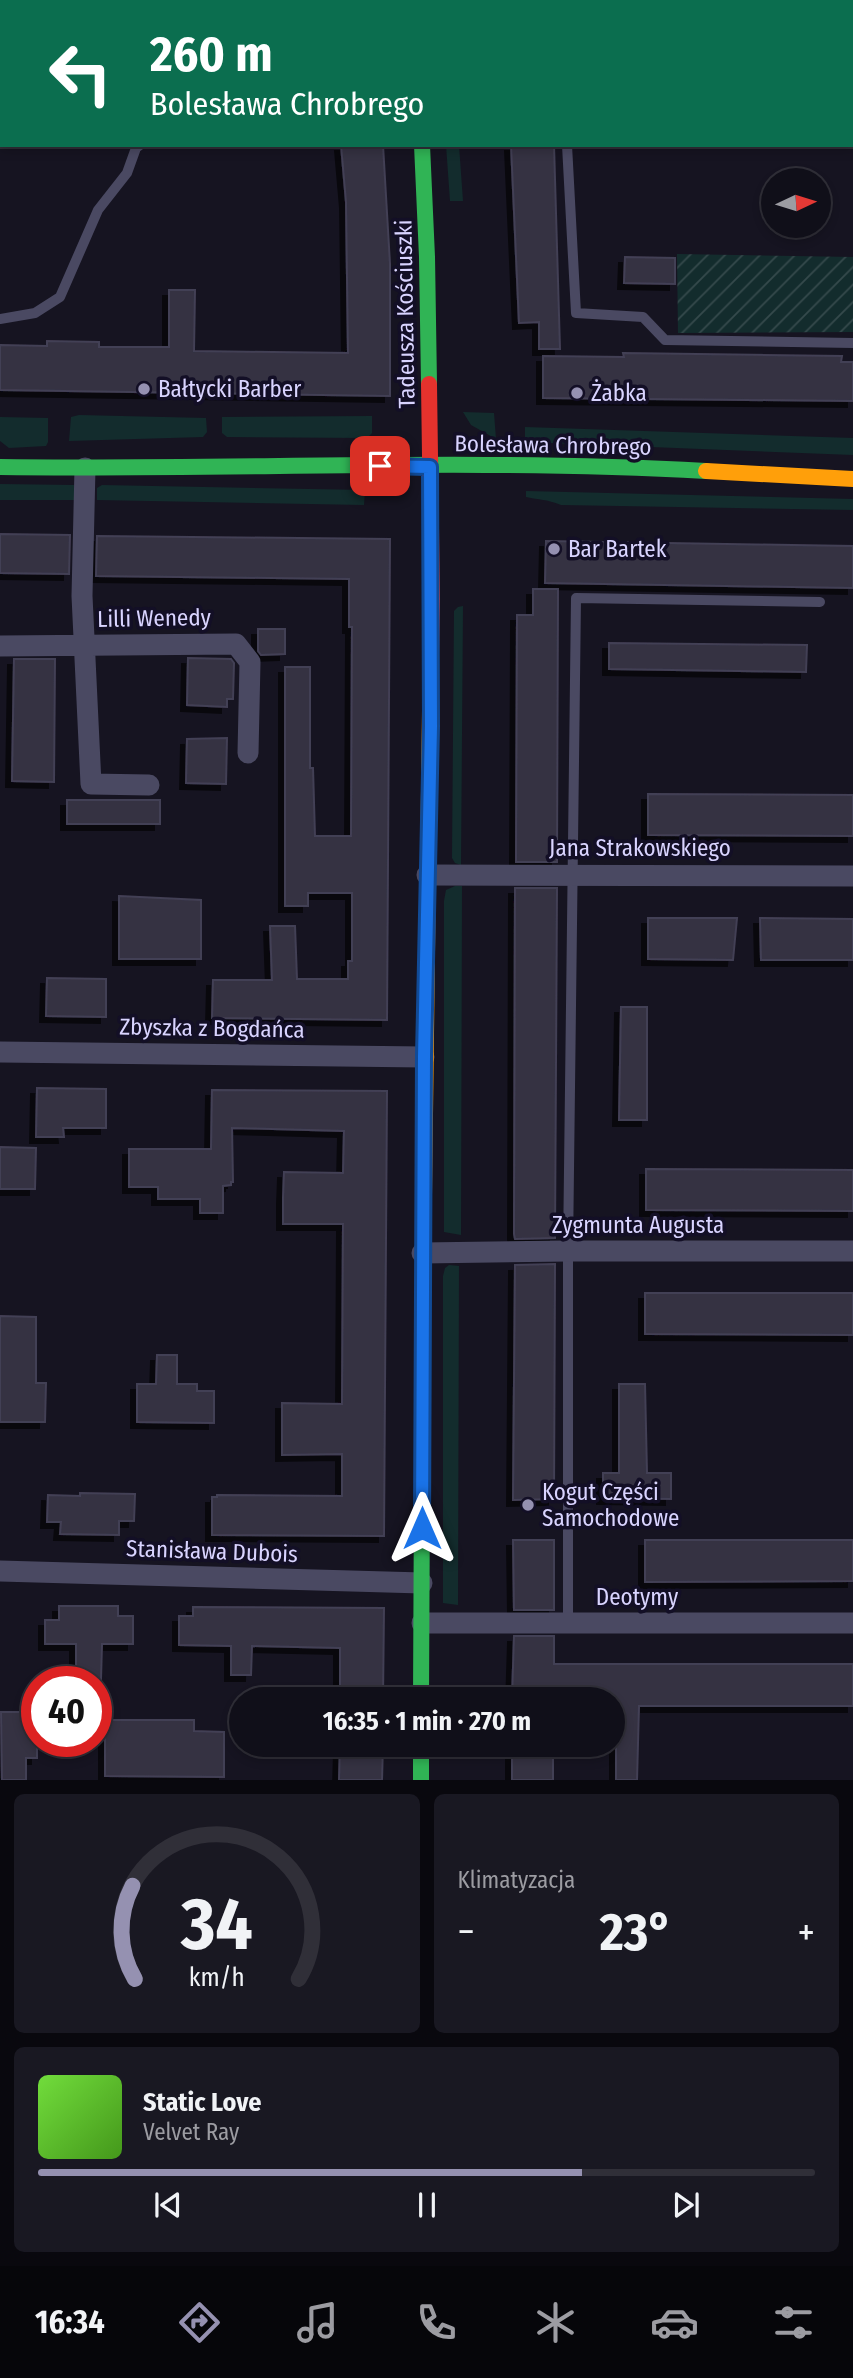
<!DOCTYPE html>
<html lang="pl">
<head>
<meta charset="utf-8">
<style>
	body { margin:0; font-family:"Fira Sans Condensed",sans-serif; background:#191822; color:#f1f3f6; height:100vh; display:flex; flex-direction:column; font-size:26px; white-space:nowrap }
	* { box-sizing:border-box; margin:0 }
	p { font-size:23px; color:#9c9ca2 }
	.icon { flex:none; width:38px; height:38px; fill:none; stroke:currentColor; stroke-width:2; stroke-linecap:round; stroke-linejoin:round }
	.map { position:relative; height:1780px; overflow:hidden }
	.sheet { display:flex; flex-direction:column; gap:14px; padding:14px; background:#09080e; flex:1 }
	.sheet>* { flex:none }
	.guide { position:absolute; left:0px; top:0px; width:854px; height:147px; box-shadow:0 4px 10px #0003,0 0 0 2px #302f38; background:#0b6e4f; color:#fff; overflow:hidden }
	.needle { width:46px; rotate:86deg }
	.fabs { position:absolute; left:761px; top:168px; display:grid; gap:14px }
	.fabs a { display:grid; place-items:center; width:70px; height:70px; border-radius:50%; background:#100f19; box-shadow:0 4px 10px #0003,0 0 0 2px #302f38; font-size:35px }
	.speed { position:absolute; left:21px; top:1666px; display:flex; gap:14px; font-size:35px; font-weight:700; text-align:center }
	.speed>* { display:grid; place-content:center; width:91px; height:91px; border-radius:50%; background:#100f19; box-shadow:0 4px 10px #0003,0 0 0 2px #302f38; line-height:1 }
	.speed .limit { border:10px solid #d22; background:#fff; color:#111 }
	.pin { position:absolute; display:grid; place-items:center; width:60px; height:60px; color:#fff; margin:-30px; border-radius:14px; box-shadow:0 4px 10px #0006 }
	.me { position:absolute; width:77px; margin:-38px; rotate:0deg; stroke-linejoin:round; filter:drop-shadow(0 0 5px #0008) }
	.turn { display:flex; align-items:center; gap:24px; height:147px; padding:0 35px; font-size:32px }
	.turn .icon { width:91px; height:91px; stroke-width:2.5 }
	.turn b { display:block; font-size:49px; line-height:60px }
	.big { font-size:52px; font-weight:700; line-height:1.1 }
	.sheet .tile { flex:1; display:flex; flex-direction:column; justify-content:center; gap:10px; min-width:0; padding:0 24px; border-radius:10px; background:#191822 }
	.sheet .dial { align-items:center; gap:0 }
	.dial svg { height:182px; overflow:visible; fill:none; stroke:#302f38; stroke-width:7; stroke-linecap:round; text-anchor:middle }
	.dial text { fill:#f1f3f6; stroke:none }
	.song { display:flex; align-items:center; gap:21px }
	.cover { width:84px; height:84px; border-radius:10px; background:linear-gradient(135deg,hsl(100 70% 55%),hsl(100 70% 35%)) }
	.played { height:7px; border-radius:4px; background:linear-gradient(90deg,#9591b1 70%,#302f38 70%) }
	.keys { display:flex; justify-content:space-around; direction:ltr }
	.heat { display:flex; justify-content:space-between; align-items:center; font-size:38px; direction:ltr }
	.sheet .tiles { flex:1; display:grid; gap:14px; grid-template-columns:1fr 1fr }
	.tile:last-child { grid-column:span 2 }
	.trip { position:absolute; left:229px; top:1687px; width:396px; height:70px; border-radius:35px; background:#100f19; box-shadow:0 4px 10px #0003,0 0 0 2px #302f38; font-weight:700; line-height:70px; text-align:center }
	.tab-bar { display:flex; height:112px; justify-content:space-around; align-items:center; background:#06060a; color:#9c9ca2 }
	.tab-bar .icon { width:49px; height:49px }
	.tab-bar .on { color:#9591b1 }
	.tab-bar b { font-size:32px; color:#f1f3f6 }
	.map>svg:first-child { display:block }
	.grass { fill:#132c2d }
	.garden { fill:url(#garden-furrows) }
	.building { fill:#343243; stroke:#433f54; stroke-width:2; filter:url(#shadow) }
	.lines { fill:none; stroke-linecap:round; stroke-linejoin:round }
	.lane { stroke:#4a4962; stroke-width:10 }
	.street { stroke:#4a4962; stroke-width:21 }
	.fast { stroke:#30b455; stroke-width:16 }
	.slow { stroke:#ff9f0a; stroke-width:16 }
	.jam { stroke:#e5322d; stroke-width:16 }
	.route-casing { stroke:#114b97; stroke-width:18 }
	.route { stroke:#1a73e8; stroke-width:12 }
	.poi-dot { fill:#9591b1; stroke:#130f26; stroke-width:2.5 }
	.labels { text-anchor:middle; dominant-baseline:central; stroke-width:7; stroke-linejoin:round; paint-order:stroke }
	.street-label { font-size:23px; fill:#d9d4ff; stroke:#130f26 }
	.poi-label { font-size:23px; fill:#d9d4ff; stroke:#130f26; text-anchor:start }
</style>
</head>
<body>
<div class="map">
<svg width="853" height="1780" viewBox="0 0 853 1780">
	<defs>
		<pattern id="garden-furrows" width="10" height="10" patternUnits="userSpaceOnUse" patternTransform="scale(1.75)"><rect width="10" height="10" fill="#132c2d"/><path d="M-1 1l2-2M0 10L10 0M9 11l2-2" fill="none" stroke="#354a4c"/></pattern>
		<filter id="shadow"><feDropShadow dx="-6" dy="6" stdDeviation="0" flood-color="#0009"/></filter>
	</defs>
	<rect width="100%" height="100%" fill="#161421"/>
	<path class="grass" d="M 446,145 L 459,145 L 463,201 L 450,201 Z
		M 463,412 L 494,413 L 496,439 L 471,425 Z
		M 79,415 L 206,418 L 207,432 L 203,437 L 69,441 L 71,417 Z
		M 372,416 L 372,433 L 367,438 L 227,437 L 222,433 L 222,417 Z
		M 0,417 L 48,418 L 48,442 L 46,446 L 9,448 L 0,441 Z
		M 525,427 L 853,438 L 853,455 L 525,442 Z
		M 0,484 L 74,485 L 77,500 L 0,500 Z
		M 102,485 L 365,490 L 364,505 L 97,500 L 97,488 Z
		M 526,491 L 853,499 L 853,510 L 561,505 C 546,499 540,500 526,497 Z
		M 463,606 L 461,865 L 455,863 L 452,858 L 454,611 L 458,607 Z
		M 455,886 L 462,886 L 461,1235 L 444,1232 L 444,901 L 446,890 Z
		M 449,1265 L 459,1266 L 458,1605 L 443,1603 L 443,1276 L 445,1268 Z"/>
	<path class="garden" d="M 677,254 L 853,257 L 853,332 L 678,333 Z"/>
	<path class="building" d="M 341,145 L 383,145 L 390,264 L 390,396 L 0,390 L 0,345 L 47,346 L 47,341 L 99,342 L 99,347 L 169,347 L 169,290 L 195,290 L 194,351 L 348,353 L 346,202 Z
		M 511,145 L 554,145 L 560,349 L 539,349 L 539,322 L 519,323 Z
		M 625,257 L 675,258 L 675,284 L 624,283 Z
		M 623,353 L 842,356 L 841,362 L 853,362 L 853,401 L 543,398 L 543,356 L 624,357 Z
		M 0,534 L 70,535 L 69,574 L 0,573 Z
		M 97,536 L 390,539 L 387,1020 L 212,1018 L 213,980 L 272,980 L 270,926 L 295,926 L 297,979 L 348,979 L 348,961 L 352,961 L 352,893 L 308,893 L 308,906 L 285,906 L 285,667 L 310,667 L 310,768 L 313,768 L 315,836 L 351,836 L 352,627 L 349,627 L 349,579 L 96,576 Z
		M 546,541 L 853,546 L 853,588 L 545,583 Z
		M 533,589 L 558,589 L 557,862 L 516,862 L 517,615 L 533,615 Z
		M 258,629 L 285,629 L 285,654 L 261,655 L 258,651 Z
		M 609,643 L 807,645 L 806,672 L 609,669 Z
		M 188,658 L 231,659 L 234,663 L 233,699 L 227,699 L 227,707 L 187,705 Z
		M 14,659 L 55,659 L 54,782 L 12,781 Z
		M 227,738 L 226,784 L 186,783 L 187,739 Z
		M 648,794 L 853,795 L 853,836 L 648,835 Z
		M 67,800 L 160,800 L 160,824 L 67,824 Z
		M 515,888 L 557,888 L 555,1238 L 515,1239 L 514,1234 Z
		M 119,896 L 201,900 L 201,959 L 119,959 Z
		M 648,918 L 737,918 L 733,960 L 648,959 Z
		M 760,918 L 853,919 L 853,960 L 761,960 Z
		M 47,978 L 106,979 L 106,1017 L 46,1016 Z
		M 621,1007 L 647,1007 L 647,1120 L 619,1120 Z
		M 37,1088 L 106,1089 L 106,1128 L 63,1128 L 64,1137 L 36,1137 Z
		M 212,1090 L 387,1091 L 384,1536 L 212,1535 L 212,1497 L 217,1497 L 217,1495 L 342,1496 L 342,1454 L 282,1455 L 282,1403 L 342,1404 L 343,1224 L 283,1224 L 283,1198 L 284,1172 L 343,1173 L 344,1131 L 232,1128 L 233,1182 L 231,1182 L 231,1185 L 223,1186 L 223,1213 L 200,1213 L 200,1199 L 158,1199 L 158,1187 L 129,1187 L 129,1149 L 211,1149 Z
		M 0,1147 L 36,1148 L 35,1189 L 0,1189 Z
		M 646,1169 L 853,1170 L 853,1211 L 646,1210 Z
		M 555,1264 L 554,1499 L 513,1500 L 515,1265 Z
		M 645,1293 L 853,1293 L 853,1335 L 645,1334 Z
		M 0,1316 L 36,1317 L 36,1383 L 46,1383 L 45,1422 L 0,1422 Z
		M 157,1355 L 177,1355 L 177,1384 L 197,1384 L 197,1391 L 214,1391 L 214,1423 L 137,1422 L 137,1384 L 156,1384 Z
		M 619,1384 L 645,1384 L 647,1473 L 671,1473 L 671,1499 L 603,1498 L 603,1473 L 619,1473 Z
		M 80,1493 L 135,1494 L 134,1521 L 119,1521 L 119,1535 L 60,1534 L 61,1522 L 47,1522 L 48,1495 L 80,1496 Z
		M 513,1540 L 554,1540 L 554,1610 L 514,1610 Z
		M 645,1540 L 853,1540 L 853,1581 L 645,1582 Z
		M 59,1606 L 118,1606 L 118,1616 L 133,1616 L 133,1644 L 102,1644 L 101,1679 L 76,1679 L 76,1644 L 45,1644 L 45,1620 L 59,1620 Z
		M 193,1607 L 384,1608 L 383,1699 L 340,1699 L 340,1648 L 252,1646 L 251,1675 L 231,1675 L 231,1646 L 179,1645 L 179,1616 L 193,1616 Z
		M 514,1636 L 554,1636 L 554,1664 L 853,1664 L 853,1706 L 639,1706 L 637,1780 L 616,1780 L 616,1715 L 612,1715 L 612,1699 L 512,1699 Z
		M 1,1712 L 23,1712 L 23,1719 L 37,1719 L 37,1758 L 26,1758 L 26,1780 L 2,1780 Z
		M 105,1720 L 194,1720 L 194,1731 L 224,1732 L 224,1777 L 105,1776 Z
		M 340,1745 L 383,1745 L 382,1780 L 339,1780 Z
		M 512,1745 L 553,1745 L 553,1780 L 512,1780 Z"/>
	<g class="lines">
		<path class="lane" d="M 553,0 L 553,2
			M 567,145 L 576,313 L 643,317 L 665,340 L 853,343
			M 0,319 L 35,313 L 60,297 L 98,210 L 127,173 L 136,148 L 140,145
			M 568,1623 L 568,1251 L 576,598 L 820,602"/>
		<path class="street" d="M 852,45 L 853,45
			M 85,468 L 82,596 L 91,784 L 149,785
			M 0,646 L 236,644 L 250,662 L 248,753
			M 427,875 L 853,876
			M 0,1052 L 424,1057
			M 422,1253 L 568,1251 L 853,1251
			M 0,1571 L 422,1583
			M 422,1623 L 853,1623"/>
		<path class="fast" d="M 422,145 L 427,257 L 429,384
			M 0,467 C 235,470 471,458 706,471
			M 421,1699 L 423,1276
			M 421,1745 L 421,1780"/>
		<path class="slow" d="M 706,471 L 853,479
			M 423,1276 L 430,710"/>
		<path class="jam" d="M 401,0 L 401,2
			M 429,384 L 432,599 L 430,710"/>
	</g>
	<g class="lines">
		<defs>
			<path id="route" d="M 380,466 L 430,467 L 431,726 L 424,1057 L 422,1528"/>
		</defs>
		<use href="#route" class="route-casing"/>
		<use href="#route" class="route"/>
	</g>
	<g class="poi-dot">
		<circle cx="144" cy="389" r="7"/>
		<circle cx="577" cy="393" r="7"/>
		<circle cx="554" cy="549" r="7"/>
		<circle cx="528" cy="1505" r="7"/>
	</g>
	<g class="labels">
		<g class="street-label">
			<text transform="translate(405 314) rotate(-91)">Tadeusza Kościuszki</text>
			<text transform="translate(553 445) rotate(1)">Bolesława Chrobrego</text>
			<text transform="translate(154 618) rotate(-1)">Lilli Wenedy</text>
			<text x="640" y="848">Jana Strakowskiego</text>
			<text transform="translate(212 1028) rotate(1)">Zbyszka z Bogdańca</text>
			<text x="638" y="1225">Zygmunta Augusta</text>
			<text transform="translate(212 1551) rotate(2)">Stanisława Dubois</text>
			<text x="637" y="1597">Deotymy</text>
		</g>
		<g class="poi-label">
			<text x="158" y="389">Bałtycki Barber</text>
			<text x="591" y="393">Żabka</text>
			<text x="568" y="549">Bar Bartek</text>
			<text x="542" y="1492">Kogut Części<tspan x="542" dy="26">Samochodowe</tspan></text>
		</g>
	</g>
</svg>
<div class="fabs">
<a><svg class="needle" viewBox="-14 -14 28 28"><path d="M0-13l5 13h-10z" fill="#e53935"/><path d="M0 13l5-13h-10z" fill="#9c9ca2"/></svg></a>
</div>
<div class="speed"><div class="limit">40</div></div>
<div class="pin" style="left:380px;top:466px;background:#d93025"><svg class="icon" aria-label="arrive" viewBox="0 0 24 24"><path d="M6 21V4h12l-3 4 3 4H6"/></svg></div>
<svg class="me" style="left:422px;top:1528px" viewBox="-20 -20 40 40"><path d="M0-17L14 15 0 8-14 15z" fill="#1a73e8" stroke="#fff" stroke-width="4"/></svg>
<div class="trip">16:35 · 1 min · 270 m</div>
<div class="guide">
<div class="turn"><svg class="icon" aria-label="left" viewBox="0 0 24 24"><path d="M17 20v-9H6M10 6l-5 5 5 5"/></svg><div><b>260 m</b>Bolesława Chrobrego</div></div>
</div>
</div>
<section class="sheet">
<div class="tiles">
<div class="tile dial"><svg viewBox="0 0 100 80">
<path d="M14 69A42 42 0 1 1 86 69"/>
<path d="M14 69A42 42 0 0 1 13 28" stroke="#9591b1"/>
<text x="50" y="56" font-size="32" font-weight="700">34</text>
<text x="50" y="72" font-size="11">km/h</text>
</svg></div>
<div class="tile"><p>Klimatyzacja</p>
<div class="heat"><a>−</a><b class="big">23°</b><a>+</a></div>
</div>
<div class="tile">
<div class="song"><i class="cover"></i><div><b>Static Love</b><p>Velvet Ray</p></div></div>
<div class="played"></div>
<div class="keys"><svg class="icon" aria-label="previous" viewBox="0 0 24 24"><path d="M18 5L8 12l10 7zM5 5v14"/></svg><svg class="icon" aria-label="pause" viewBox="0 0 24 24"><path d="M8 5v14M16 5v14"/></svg><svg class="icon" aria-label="next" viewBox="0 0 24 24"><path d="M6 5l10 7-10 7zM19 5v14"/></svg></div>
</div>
</div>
</section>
<nav class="tab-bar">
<b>16:34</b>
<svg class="icon on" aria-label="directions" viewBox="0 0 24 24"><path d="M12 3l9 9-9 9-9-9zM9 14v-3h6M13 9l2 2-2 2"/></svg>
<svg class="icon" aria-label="music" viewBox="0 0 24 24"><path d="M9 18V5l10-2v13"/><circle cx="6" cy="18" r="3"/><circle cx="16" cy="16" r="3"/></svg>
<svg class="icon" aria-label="phone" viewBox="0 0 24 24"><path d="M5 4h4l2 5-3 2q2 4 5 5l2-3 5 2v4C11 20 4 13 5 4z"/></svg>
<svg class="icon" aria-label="climate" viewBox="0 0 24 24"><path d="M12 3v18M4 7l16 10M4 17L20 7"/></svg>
<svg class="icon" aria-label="car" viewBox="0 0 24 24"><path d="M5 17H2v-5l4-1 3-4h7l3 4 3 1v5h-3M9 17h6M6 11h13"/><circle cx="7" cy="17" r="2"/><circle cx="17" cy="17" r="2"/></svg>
<svg class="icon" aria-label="filters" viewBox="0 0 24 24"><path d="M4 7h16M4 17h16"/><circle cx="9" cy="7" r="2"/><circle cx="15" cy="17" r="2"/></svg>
</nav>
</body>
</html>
